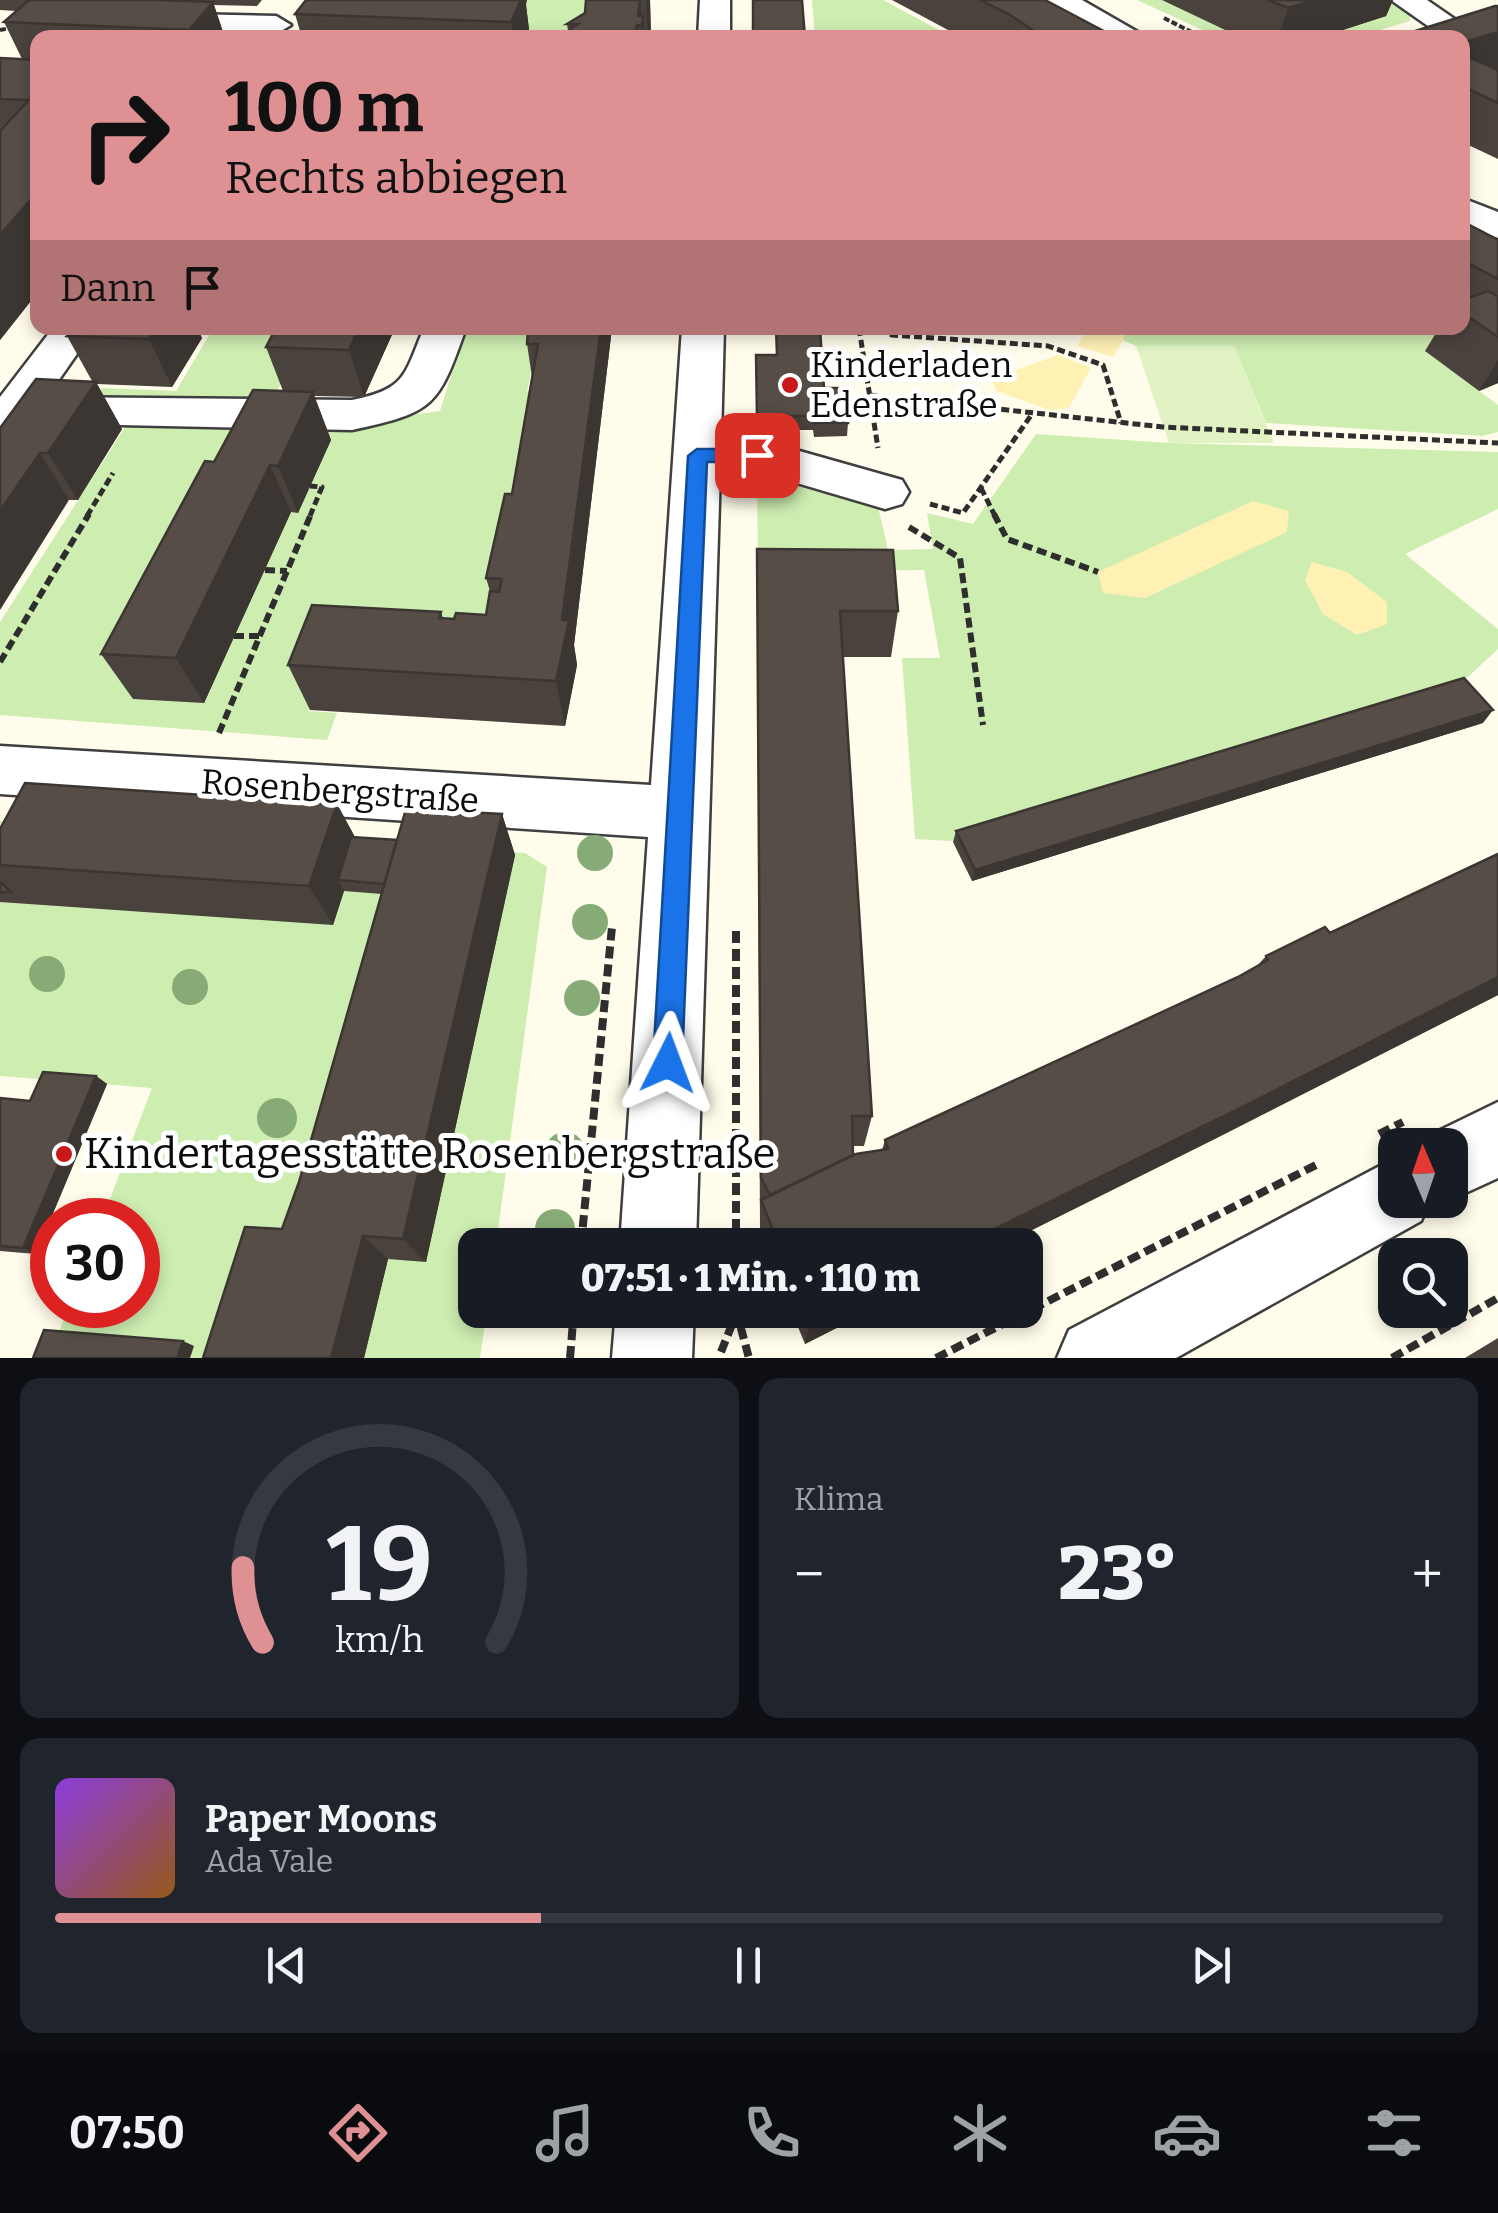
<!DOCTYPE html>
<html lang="de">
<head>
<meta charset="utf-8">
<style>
	body { margin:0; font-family:Bitter,serif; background:#20242c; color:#f1f3f6; height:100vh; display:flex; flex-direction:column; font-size:38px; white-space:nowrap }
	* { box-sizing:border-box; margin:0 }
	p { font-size:32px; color:#9ea1a6 }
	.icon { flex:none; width:55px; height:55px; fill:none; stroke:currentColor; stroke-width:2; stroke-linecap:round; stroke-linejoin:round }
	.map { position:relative; height:1358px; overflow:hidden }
	.side { display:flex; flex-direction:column; gap:20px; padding:20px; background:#0d0f14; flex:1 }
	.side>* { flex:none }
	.banner { position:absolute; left:30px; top:30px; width:1440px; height:305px; border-radius:20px; box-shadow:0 5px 15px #0003; background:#df9093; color:#111; overflow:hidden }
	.needle { width:65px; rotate:358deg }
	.fabs { position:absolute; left:1378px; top:1128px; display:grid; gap:20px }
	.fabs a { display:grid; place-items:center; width:90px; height:90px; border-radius:20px; background:#171b24; box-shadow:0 5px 15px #0003; font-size:50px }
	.speed { position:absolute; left:30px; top:1198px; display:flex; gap:20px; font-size:50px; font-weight:700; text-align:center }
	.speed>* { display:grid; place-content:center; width:130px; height:130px; border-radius:50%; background:#171b24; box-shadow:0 5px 15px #0003; line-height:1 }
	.speed .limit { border:15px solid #d22; background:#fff; color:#111 }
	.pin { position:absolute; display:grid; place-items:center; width:85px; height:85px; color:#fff; margin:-42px; border-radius:20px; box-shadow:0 5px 15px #0006 }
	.me { position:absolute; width:110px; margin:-55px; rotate:3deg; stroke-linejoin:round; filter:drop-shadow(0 0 8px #0008) }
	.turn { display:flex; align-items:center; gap:35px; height:210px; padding:0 30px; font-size:45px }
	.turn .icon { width:130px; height:130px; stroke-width:2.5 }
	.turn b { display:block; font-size:70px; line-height:85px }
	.then { display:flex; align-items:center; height:95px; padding:0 30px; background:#0003; gap:20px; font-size:38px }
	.big { font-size:75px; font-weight:800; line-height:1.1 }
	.side .card { flex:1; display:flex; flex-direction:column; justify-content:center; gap:15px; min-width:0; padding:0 35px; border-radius:20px; background:#20242c }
	.side .dial { align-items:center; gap:0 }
	.dial svg { height:260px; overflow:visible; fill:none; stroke:#363941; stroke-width:7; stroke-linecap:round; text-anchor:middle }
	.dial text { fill:#f1f3f6; stroke:none }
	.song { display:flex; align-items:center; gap:30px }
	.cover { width:120px; height:120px; border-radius:15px; background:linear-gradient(135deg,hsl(270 70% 55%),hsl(30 70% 35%)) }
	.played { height:10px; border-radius:5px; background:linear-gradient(90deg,#df9093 35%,#363941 35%) }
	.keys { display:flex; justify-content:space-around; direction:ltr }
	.heat { display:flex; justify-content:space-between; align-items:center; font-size:55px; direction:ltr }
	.side .tiles { flex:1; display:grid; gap:20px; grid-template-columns:1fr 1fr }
	.card:last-child { grid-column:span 2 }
	.trip { position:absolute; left:458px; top:1228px; width:585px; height:100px; border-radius:20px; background:#171b24; box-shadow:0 5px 15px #0003; font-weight:800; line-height:100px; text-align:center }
	.dock { display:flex; height:160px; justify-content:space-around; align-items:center; background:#090b0e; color:#9ea1a6 }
	.dock .icon { width:70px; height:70px }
	.dock .current { color:#df9093 }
	.dock b { font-size:45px; color:#f1f3f6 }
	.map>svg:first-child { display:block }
	.green { fill:#ceedb1 }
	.sand { fill:#fff1b3 }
	.pitch { fill:#e1f3c3 }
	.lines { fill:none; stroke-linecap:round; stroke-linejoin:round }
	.minor-casing { stroke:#3f3f3f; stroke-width:5 }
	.path-far3 { stroke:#2e2e2e; stroke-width:4; stroke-dasharray:6 2.5; stroke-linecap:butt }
	.path-far2 { stroke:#2e2e2e; stroke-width:5; stroke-dasharray:8 4; stroke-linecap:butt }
	.path-far1 { stroke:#2e2e2e; stroke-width:6; stroke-dasharray:10 5; stroke-linecap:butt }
	.path { stroke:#2e2e2e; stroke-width:8; stroke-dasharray:12 6; stroke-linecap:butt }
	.minor { fill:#fff; fill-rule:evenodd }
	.tree { fill:#87ab76 }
	.wall { fill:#4a423d }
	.shaded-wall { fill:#3c3632 }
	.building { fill:#564d47; stroke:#3c3632; stroke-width:2.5 }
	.route { fill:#1a73e8; stroke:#114b97; stroke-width:2.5 }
	.poi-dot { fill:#c9171a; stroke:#fff; stroke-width:4 }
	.labels { text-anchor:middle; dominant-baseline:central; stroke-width:10; stroke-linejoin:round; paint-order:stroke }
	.poi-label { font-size:35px; fill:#0c0c0c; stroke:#fff; text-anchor:start }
	.street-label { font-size:35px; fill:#0c0c0c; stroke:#fff }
	.near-poi-label { font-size:42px; fill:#0c0c0c; stroke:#fff; text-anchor:start }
</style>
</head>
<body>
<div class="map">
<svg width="1498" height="1358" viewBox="0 0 1498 1358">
	<rect width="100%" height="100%" fill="#fffceb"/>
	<path class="green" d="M 527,0 L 606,0 L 593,37 L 530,37 L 487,11 Z
		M 812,0 L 883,0 L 952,37 L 815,37 Z
		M 1137,0 L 1163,0 L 1243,37 L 1218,37 Z
		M 1392,0 L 1410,11 L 1410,21 L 1356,37 L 1310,37 Z
		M 137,328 L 307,328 L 270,406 L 95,404 L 102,388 L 176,391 L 211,332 Z
		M 466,328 L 540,328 L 527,391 L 537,392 L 480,652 L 335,643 L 308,711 L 337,713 L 327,740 L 0,715 L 0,622 L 125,427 L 318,427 L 440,411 Z
		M 1130,328 L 1462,328 L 1490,338 L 1426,352 L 1498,405 L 1498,432 L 1482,436 L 1266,423 L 1234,346 L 1136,346 L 1122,340 Z
		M 1036,434 L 1169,443 L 1498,452 L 1498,509 L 1405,554 L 1498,629 L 1498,649 L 1454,690 L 951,841 L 915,839 L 902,658 L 940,658 L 924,570 L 758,572 L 757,472 L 877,502 L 888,550 L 933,549 L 927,513 L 973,524 Z
		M 0,821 L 525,853 L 547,867 L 496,1245 L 475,1245 L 475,1310 L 487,1310 L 480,1358 L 190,1358 L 58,1335 L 69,1305 L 138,1305 L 138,1220 L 102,1220 L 152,1088 L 0,1076 Z"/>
	<path class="sand" d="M 1088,328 L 1130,328 L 1113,357 L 1077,346 Z
		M 1058,355 L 1091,368 L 1069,408 L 1050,410 L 996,391 L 992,379 Z
		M 1253,501 L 1289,511 L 1287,532 L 1145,598 L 1103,593 L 1098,572 Z
		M 1312,562 L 1347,572 L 1387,602 L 1387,624 L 1357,635 L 1323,614 L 1305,580 Z"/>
	<path class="pitch" d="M 1136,346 L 1234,346 L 1274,443 L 1169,443 Z"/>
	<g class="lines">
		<defs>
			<path id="minor" d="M 700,0 L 730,0 L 730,38 L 698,38 Z
				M 1044,0 L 1082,0 L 1148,38 L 1108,38 Z
				M 1391,0 L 1427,0 L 1472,31 L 1462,39 L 1445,38 Z
				M 144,13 L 276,16 L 291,25 L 276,34 L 133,29 L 129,22 Z
				M 1462,198 L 1498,212 L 1498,238 L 1462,224 Z
				M 53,328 L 95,328 L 47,397 L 352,400 C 407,389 404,375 424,328 L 466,328 C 438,407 435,412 352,430 L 28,423 L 16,440 L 0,444 L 0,397 Z
				M 682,328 L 724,328 L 721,440 L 757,439 L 902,480 L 909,492 L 902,504 L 885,509 L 756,471 L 720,471 L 696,1245 L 620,1245 L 648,837 L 0,794 L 0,746 L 651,785 Z
				M 1498,1102 L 1498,1178 L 1450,1200 L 1449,1200 L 1450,1145 L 1421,1145 L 1424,1138 Z
				M 1395,1158 L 1395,1200 L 1430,1200 L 1421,1221 L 1176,1358 L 1057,1358 L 1069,1330 Z
				M 616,1310 L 694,1310 L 692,1358 L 612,1358 Z"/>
		</defs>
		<use href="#minor" class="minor-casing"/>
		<path class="path-far3" d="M 1164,18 L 1203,38
			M 0,30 L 16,27"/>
		<path class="path-far2" d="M 859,328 L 878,448
			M 880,328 L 892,335 L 1048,346 L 1103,365 L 1121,423
			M 870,395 L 1163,427 L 1498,443
			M 981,488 L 995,516
			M 930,504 L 963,513 L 1032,414
			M 87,516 L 113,473
			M 310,516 L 322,487 L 310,486"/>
		<path class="path-far1" d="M 994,514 L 1007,539 L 1098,572
			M 909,527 L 960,558 L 983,725
			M 265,570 L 287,571
			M 234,636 L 259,636
			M 0,662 L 89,514
			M 219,733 L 311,514"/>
		<path class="path" d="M 736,931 L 736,1245
			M 1379,1134 L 1403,1122
			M 581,1245 L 612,927
			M 736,1310 L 749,1358
			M 721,1352 L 735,1317
			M 570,1358 L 574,1310
			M 936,1358 L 1318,1164
			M 1392,1358 L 1498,1298"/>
		<use href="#minor" class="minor"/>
	</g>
	<g class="tree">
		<circle cx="595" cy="853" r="18"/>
		<circle cx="590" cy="922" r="18"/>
		<circle cx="47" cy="974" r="18"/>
		<circle cx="190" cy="987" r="18"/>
		<circle cx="582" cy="998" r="18"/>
		<circle cx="277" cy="1118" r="20"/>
		<circle cx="565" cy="1152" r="20"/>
		<circle cx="555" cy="1229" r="20"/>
	</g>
	<path class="wall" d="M 0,0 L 262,0 L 257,6 L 214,5 L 225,38 L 38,38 L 38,292 L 0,340 L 0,58 L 22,59 L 4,22 L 17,11 L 0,10 Z
		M 586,0 L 650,0 L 651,38 L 569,38 L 567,24 L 585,13 Z
		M 892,0 L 1045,0 L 1117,38 L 963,38 Z
		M 1162,0 L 1393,0 L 1386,16 L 1318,38 L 1242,38 Z
		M 526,5 L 530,38 L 302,38 L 295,14 Z
		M 1462,38 L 1498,70 L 1498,159 L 1462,142 Z
		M 1462,221 L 1498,240 L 1498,383 L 1479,391 L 1425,351 L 1439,328 L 1462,328 Z
		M 75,328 L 197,328 L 202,338 L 172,387 L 97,384 L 122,429 L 78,500 L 69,500 L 0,428 L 92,381 L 67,336 Z
		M 395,328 L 364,397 L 314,396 L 331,440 L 298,513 L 291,512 L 204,703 L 133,699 L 101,654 L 214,462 L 283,391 L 266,347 L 283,329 Z
		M 531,328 L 612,328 L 574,645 L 577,665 L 565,726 L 310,710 L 288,665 L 441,612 L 443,618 L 454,619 L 486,615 L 490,591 L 486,578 L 512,494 L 532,377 L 527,344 Z
		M 916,328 L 1027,328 L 1026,334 Z
		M 756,355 L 824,388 L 848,423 L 847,436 L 814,437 L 813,430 L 756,430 Z
		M 757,596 L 898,611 L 891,657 L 843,657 L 872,1116 L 864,1146 L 853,1146 L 853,1155 L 882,1150 L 885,1140 L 1238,977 L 1257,966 L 1266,956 L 1330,933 L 1498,854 L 1498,995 L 1002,1245 L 765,1245 L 760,1232 Z
		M 1483,723 L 972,881 L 953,842 L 956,831 Z
		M 337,804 L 355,837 L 397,840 L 502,814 L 515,855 L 426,1262 L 388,1259 L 364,1358 L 203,1358 L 282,1229 L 299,1182 L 382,894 L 344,891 L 333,925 L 0,902 L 0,829 Z
		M 96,1076 L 107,1084 L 36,1254 L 0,1251 L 0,1098 L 30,1101 Z
		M 791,1310 L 872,1310 L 805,1344 Z
		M 1498,1338 L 1498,1358 L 1465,1358 Z"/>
	<path class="shaded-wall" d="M 521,0 L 527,0 L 526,5 L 530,38 L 514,38 L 511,22 Z
		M 640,0 L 642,25 L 643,16 L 645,38 L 643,38 L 642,26 L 638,16 Z
		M 646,0 L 650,0 L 651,38 L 648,38 Z
		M 1315,0 L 1393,0 L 1386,16 L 1318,38 L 1278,38 L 1288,8 Z
		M 213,2 L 225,38 L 192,38 L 189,30 Z
		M 1498,32 L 1498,70 L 1462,80 L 1462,43 Z
		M 38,191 L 38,292 L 0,340 L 0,235 Z
		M 157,328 L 197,328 L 202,338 L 172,387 L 149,339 Z
		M 359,328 L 395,328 L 364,397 L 349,350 Z
		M 601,328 L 612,328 L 574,645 L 577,665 L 565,726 L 556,681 Z
		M 1498,360 L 1498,383 L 1479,391 Z
		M 96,382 L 122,429 L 78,500 L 48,453 Z
		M 313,392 L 331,440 L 298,513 L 278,466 Z
		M 40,453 L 69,500 L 0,610 L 0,511 Z
		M 270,465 L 291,512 L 204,703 L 176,658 Z
		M 1493,710 L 1483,723 L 972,881 L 975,870 Z
		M 337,804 L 359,845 L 338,880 L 344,891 L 333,925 L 309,886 Z
		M 502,814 L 515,855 L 426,1262 L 403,1239 Z
		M 1498,977 L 1498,995 L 1215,1139 L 1002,1245 L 962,1245 Z
		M 96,1076 L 107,1084 L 36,1254 L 23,1248 Z
		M 363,1236 L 388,1259 L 364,1358 L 331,1358 Z
		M 830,1310 L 872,1310 L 805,1344 L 810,1320 Z
		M 183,1341 L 194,1346 L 190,1358 L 177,1358 Z"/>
	<path class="building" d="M 29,0 L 158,0 L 213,2 L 189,30 L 4,22 Z
		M 306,0 L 521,0 L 511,22 L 295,14 Z
		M 586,0 L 640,0 L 638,16 L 643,16 L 642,26 L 637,25 L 635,38 L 569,38 L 571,28 L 578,24 L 567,24 L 585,13 Z
		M 753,0 L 802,0 L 805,38 L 753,38 Z
		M 980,0 L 1045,0 L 1117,38 L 1048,38 L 1038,34 L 1009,14 Z
		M 1268,0 L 1315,0 L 1288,8 Z
		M 1495,6 L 1498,6 L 1498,32 L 1462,43 L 1462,38 L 1393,38 Z
		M 1462,54 L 1498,70 L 1498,103 L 1462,86 Z
		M 0,58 L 38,60 L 38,191 L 0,235 L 0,131 L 29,100 L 0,99 Z
		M 1462,221 L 1498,240 L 1498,279 L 1462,260 Z
		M 1488,291 L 1498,297 L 1498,337 L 1462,312 L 1462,300 Z
		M 75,328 L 157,328 L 149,339 L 67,336 Z
		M 276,328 L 359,328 L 349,350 L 266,347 Z
		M 532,328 L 601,328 L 562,620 L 569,620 L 556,681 L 288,665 L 312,605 L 441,612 L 439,618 L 454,619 L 456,613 L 486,615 L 490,591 L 499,592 L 502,579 L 486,578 L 505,494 L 512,494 L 538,344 L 527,344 L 528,331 Z
		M 776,328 L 820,328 L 824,388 L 844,388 L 848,423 L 814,423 L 814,416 L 757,416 L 756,355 L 777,355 Z
		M 36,379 L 96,382 L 48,453 L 40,453 L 0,511 L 0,428 Z
		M 253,390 L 313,392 L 278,466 L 270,465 L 176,658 L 101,654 L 205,461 L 214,462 Z
		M 757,549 L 893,550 L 898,611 L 840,611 L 872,1116 L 852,1116 L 853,1155 L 770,1195 L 761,1178 Z
		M 1464,678 L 1493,710 L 975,870 L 956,831 Z
		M 25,783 L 337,804 L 309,886 L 0,865 L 0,829 Z
		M 406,809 L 502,814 L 403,1239 L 363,1236 L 331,1358 L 203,1358 L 245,1227 L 282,1229 L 299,1182 Z
		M 351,837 L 397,840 L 384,884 L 338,880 Z
		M 1498,854 L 1498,977 L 1256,1100 L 962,1245 L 779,1245 L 761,1200 L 856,1154 L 888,1149 L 885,1140 L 1238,977 L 1268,960 L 1266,956 L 1325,927 L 1330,933 Z
		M 0,882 L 11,892 L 0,892 Z
		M 43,1072 L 96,1076 L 23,1248 L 0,1246 L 0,1098 L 30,1101 Z
		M 806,1310 L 830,1310 L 810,1320 Z
		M 44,1330 L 183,1341 L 177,1358 L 33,1358 Z"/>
	<path class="route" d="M 697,449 L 757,449 L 767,455 L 757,462 L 707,462 L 682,1063 L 678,1073 L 668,1077 L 657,1073 L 653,1063 L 688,456 Z"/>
	<g class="poi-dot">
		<circle cx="790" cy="385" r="10"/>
		<circle cx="64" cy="1154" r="10"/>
	</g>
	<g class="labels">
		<g class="poi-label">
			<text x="810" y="365">Kinderladen<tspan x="810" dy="40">Edenstraße</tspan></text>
		</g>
		<g class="street-label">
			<text transform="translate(340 791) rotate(4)">Rosenbergstraße</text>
		</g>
		<g class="near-poi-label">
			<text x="84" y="1154">Kindertagesstätte Rosenbergstraße</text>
		</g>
	</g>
</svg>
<div class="fabs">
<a><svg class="needle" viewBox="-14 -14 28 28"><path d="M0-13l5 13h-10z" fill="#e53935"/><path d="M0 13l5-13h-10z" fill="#9ea1a6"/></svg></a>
<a><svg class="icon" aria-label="search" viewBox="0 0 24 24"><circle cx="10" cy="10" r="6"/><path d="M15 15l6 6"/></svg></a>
</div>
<div class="speed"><div class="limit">30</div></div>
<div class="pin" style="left:757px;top:455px;background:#d93025"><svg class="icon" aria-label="arrive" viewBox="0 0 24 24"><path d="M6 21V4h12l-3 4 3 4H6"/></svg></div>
<svg class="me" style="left:668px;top:1063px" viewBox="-20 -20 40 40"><path d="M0-17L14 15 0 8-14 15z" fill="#1a73e8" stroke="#fff" stroke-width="4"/></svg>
<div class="trip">07:51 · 1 Min. · 110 m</div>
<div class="banner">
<div class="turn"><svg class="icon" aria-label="right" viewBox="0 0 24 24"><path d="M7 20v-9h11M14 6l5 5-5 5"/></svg><div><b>100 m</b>Rechts abbiegen</div></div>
<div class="then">Dann<svg class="icon" aria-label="arrive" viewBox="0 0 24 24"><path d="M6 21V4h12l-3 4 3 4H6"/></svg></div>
</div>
</div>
<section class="side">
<div class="tiles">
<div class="card dial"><svg viewBox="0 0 100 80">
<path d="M14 69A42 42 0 1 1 86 69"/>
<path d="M14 69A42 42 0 0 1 8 46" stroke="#df9093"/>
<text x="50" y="56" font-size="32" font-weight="700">19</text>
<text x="50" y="72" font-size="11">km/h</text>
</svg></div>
<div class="card"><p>Klima</p>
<div class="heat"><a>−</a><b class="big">23°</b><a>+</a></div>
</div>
<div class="card">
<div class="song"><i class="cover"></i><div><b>Paper Moons</b><p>Ada Vale</p></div></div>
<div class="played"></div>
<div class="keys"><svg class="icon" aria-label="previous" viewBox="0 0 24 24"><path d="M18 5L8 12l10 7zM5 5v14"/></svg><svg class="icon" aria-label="pause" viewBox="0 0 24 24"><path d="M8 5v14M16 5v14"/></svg><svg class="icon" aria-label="next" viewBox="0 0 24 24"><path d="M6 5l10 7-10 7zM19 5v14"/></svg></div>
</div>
</div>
</section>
<nav class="dock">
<b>07:50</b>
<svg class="icon current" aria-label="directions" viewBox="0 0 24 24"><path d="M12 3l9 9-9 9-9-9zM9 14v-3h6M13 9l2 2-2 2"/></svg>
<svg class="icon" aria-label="music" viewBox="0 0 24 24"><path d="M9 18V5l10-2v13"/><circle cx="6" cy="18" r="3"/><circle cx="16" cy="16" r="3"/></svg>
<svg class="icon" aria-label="phone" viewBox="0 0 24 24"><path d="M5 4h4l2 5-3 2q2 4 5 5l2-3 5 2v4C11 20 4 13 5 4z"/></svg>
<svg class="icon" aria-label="climate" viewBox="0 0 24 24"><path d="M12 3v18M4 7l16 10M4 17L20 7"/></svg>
<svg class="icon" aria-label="car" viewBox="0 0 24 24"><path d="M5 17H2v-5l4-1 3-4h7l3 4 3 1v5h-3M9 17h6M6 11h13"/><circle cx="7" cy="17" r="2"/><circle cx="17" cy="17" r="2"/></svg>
<svg class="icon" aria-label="filters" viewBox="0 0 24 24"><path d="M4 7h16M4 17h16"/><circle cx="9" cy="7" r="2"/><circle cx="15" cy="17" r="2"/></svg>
</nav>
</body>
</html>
